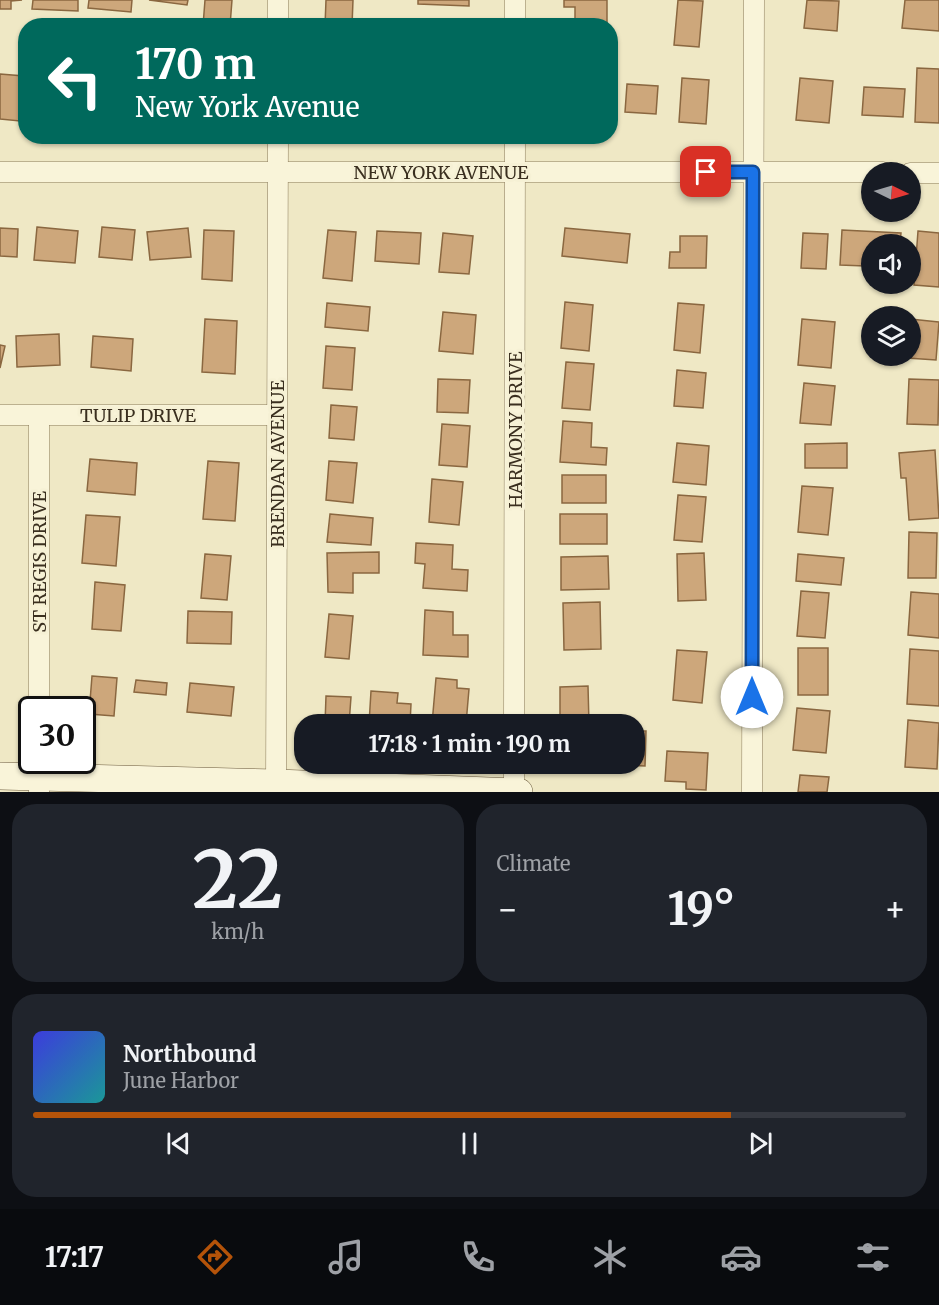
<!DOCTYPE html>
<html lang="en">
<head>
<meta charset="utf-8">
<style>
	body { margin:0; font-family:Merriweather,serif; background:#20242c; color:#f1f3f6; height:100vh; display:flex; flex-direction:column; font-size:22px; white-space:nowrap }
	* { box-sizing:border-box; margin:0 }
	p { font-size:20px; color:#9ea1a6 }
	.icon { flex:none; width:33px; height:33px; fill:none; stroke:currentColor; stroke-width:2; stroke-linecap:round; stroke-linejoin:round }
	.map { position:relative; height:792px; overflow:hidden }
	.panel { display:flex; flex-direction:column; gap:12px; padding:12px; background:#0d0f14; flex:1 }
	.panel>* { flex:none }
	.hud { position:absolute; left:18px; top:18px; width:600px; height:126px; border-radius:24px; box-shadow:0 2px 4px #0004; background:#00695c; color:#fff; overflow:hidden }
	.needle { width:39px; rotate:95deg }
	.fabs { position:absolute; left:861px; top:162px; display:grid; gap:12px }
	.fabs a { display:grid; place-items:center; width:60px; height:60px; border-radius:50%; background:#171b24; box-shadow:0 2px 4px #0004; font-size:30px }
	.speed { position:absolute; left:18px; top:696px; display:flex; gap:12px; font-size:30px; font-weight:700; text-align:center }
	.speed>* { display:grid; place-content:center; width:78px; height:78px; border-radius:50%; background:#171b24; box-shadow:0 2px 4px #0004; line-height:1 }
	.speed .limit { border:3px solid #111; border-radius:9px; background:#fff; color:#111 }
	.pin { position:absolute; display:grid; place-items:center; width:51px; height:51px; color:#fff; margin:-26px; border-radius:12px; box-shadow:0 3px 9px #0006 }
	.me { position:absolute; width:66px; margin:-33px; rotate:0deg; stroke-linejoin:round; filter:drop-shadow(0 0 4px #0008) }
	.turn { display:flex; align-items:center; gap:21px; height:126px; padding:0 18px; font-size:27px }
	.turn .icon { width:78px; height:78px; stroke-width:2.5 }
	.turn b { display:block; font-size:42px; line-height:51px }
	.big { font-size:45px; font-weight:700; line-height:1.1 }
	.panel .tile { flex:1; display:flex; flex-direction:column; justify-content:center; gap:9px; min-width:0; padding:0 21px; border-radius:24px; background:#20242c }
	.panel .dial { align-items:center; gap:0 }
	.dial b { font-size:78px; line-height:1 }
	.song { display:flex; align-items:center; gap:18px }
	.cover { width:72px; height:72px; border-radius:9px; background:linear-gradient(135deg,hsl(240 70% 55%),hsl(180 70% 35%)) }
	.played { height:6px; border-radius:3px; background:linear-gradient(90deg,#b45309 80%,#363941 80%) }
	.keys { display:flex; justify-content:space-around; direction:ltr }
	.heat { display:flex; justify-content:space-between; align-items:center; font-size:33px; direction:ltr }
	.panel .tiles { flex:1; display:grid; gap:12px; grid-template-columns:1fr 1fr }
	.tile:last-child { grid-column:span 2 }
	.trip { position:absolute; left:294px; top:714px; width:351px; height:60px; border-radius:24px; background:#171b24; box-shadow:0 2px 4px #0004; font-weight:700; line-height:60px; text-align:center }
	.tab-bar { display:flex; height:96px; justify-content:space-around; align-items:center; background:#090b0e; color:#9ea1a6 }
	.tab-bar .icon { width:42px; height:42px }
	.tab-bar .active { color:#b45309 }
	.tab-bar b { font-size:27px; color:#f1f3f6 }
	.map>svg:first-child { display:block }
	.building { fill:#cda77b; stroke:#8a6740; stroke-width:1.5 }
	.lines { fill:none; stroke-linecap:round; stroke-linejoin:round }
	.street-casing { stroke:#8a7a5b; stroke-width:21 }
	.secondary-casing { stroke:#6c5b3e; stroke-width:28 }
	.street { stroke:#f9f4d9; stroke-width:20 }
	.secondary { stroke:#f9f4d9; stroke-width:27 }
	.route-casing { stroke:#114b97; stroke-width:15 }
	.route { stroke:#1a73e8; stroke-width:10 }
	.labels { text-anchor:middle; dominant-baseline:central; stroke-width:6; stroke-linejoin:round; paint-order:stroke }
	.street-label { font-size:18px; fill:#3a2f1f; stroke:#f6f1d5 }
</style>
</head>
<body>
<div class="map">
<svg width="939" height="792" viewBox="0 0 939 792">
	<rect width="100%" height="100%" fill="#efe8c5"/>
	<path class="building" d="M 0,0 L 22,0 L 11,1 L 11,9 L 0,9 Z
		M 33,0 L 78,0 L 78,11 L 32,9 Z
		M 89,0 L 132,0 L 131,12 L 88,8 Z
		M 149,0 L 188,0 L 187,5 Z
		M 205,0 L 232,0 L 230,26 L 203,26 Z
		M 326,0 L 353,0 L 352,26 L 325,26 Z
		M 418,0 L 469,0 L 469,6 L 418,4 Z
		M 564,0 L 607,0 L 607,26 L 575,26 L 575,7 L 564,7 Z
		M 678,0 L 703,1 L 699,47 L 674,45 Z
		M 807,0 L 839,1 L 837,31 L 804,28 Z
		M 905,0 L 939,0 L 939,31 L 902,28 Z
		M 471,20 L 472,26 L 423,26 L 423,21 Z
		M 917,68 L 939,69 L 939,123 L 915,122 Z
		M 0,74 L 24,76 L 20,121 L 0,119 Z
		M 682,78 L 709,80 L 706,124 L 679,122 Z
		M 800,78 L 833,81 L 829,123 L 796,120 Z
		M 627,84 L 658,86 L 656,114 L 625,112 Z
		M 864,87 L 905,89 L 903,117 L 862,115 Z
		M 37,227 L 78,231 L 75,263 L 34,260 Z
		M 102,227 L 135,230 L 132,260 L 99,257 Z
		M 0,228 L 18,229 L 17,257 L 0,256 Z
		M 188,228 L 191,257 L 150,260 L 147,232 Z
		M 565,228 L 630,234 L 627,263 L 562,256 Z
		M 204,230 L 234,231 L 232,281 L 202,279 Z
		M 328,230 L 356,232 L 352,281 L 323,278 Z
		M 842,230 L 901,233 L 900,244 L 872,244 L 872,257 L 865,257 L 865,266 L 840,265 Z
		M 377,231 L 421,233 L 419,264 L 375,261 Z
		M 918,231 L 939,233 L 939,287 L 914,285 Z
		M 443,233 L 473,236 L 469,274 L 439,272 Z
		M 803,233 L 828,234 L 826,269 L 801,268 Z
		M 680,236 L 707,236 L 706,268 L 669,268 L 670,252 L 680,252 Z
		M 565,302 L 593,305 L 589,351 L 561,348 Z
		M 327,303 L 370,307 L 368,331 L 325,327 Z
		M 678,303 L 704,305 L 700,353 L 674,350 Z
		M 443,312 L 476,315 L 473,354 L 439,351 Z
		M 205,319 L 237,321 L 235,374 L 202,372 Z
		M 802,319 L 835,322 L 831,368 L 798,365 Z
		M 910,319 L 939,322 L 936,360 L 907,358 L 907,356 L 910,356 Z
		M 59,334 L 60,365 L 17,367 L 16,336 Z
		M 93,336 L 133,339 L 131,371 L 91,367 Z
		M 0,345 L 5,346 L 0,368 Z
		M 326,346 L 355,348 L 352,390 L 323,388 Z
		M 566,362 L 594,364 L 590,410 L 562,408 Z
		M 677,370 L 706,373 L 703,408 L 674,406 Z
		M 438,379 L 470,380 L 468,413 L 437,412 Z
		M 909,379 L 939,380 L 938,425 L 907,424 Z
		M 804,383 L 835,386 L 831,425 L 800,423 Z
		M 331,405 L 357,407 L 354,440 L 329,438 Z
		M 563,421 L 592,423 L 591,447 L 607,448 L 606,465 L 560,462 Z
		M 442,424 L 470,426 L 467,467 L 439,465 Z
		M 677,443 L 709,446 L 706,485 L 673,482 Z
		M 847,443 L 847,468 L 805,468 L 805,444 Z
		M 935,450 L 939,518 L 909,520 L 906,478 L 901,478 L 899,453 Z
		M 90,459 L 137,463 L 135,495 L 87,491 Z
		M 208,461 L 239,463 L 235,521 L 203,519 Z
		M 329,461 L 357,463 L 353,503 L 326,500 Z
		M 562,475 L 606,475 L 606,503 L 562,503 Z
		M 432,479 L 463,482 L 459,525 L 429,522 Z
		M 802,486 L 833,488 L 828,535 L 798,532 Z
		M 678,495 L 706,497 L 702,542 L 674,540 Z
		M 330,514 L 373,518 L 371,545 L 327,542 Z
		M 560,514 L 607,514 L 607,544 L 560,544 Z
		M 86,515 L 120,517 L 116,566 L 82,563 Z
		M 909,532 L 937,533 L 936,578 L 908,578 Z
		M 416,543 L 453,545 L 452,569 L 468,570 L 467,591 L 423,588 L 425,564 L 415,563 Z
		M 379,552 L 379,573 L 353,573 L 353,593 L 328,592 L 327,553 Z
		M 704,553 L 706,600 L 678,601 L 677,554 Z
		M 205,554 L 231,556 L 227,600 L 201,598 Z
		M 798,554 L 844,558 L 841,585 L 796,581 Z
		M 608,556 L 609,589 L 561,590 L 561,557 Z
		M 95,582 L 125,585 L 121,631 L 92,629 Z
		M 801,591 L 829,593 L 825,638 L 797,636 Z
		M 911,592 L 939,594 L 939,638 L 908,635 Z
		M 600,602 L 601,649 L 564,650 L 563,603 Z
		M 425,610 L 453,612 L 453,635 L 468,635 L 468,657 L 423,655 Z
		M 188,611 L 232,612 L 231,644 L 187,643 Z
		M 329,614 L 353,616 L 349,659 L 325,657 Z
		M 798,648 L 828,648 L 828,695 L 798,695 Z
		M 910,649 L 939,651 L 939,706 L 907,704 Z
		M 677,650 L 707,652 L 702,703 L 673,700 Z
		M 92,676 L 117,678 L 114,716 L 89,714 Z
		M 436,678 L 457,680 L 457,688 L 469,689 L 466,724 L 432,724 Z
		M 136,680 L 167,683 L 166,695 L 134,692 Z
		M 190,683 L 234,687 L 231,716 L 187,712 Z
		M 588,686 L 589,724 L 560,724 L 560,687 Z
		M 371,691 L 398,693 L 397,703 L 411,704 L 410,724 L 369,724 Z
		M 326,696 L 351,697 L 349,724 L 325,724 Z
		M 797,708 L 830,711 L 826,753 L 793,750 Z
		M 908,720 L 939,723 L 937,769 L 905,767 Z
		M 634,731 L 646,731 L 645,766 L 600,764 L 634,764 Z
		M 667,751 L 708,753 L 706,790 L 686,789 L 686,782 L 665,781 Z
		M 800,775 L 829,777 L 827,792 L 798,792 Z"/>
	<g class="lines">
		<defs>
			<path id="street" d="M 278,0 L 278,26
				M 515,26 L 515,0
				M 0,172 L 883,172
				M 910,173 L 939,173
				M 0,415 L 277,415
				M 39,415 L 39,710
				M 514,724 L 515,136
				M 39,792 L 39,760
				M 276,792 L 278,136
				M 514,792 L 514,764
				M 752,792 L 754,0"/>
			<path id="secondary" d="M 0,776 L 276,783 L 519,792"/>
		</defs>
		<use href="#street" class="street-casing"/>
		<use href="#secondary" class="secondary-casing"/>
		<use href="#street" class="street"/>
		<use href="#secondary" class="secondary"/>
	</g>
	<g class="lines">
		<defs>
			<path id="route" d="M 706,172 L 753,172 L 752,697"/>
		</defs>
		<use href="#route" class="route-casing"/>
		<use href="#route" class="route"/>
	</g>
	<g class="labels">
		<g class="street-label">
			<text x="441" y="172">NEW YORK AVENUE</text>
			<text x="138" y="415">TULIP DRIVE</text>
			<text transform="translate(515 430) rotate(-90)">HARMONY DRIVE</text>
			<text transform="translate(277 464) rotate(-90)">BRENDAN AVENUE</text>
			<text transform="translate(39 562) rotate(-90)">ST REGIS DRIVE</text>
		</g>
	</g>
</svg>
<div class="fabs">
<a><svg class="needle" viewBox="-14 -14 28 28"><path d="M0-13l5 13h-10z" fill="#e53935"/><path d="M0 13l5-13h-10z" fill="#9ea1a6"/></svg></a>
<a><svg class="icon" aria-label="sound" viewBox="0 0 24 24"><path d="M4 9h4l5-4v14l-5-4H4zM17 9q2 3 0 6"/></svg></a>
<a><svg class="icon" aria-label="layers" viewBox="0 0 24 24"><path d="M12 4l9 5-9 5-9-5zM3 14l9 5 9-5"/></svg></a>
</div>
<div class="speed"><div class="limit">30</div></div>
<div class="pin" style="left:706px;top:172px;background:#d93025"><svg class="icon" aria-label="arrive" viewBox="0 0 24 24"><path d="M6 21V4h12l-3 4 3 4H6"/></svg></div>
<svg class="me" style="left:752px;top:697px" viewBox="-20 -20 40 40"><circle r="19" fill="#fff"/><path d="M0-13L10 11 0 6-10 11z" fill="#1a73e8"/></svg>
<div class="trip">17:18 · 1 min · 190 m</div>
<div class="hud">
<div class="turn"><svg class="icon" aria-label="left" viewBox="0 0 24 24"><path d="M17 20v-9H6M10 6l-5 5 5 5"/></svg><div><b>170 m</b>New York Avenue</div></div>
</div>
</div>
<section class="panel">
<div class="tiles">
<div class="tile dial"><b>22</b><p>km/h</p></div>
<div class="tile"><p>Climate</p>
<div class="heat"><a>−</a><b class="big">19°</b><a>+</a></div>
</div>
<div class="tile">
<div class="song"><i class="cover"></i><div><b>Northbound</b><p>June Harbor</p></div></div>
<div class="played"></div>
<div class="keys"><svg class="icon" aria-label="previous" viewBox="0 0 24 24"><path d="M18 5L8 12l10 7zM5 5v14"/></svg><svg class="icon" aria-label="pause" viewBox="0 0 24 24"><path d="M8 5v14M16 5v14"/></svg><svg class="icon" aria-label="next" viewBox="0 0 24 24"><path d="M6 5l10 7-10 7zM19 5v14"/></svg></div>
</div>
</div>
</section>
<nav class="tab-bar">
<b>17:17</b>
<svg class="icon active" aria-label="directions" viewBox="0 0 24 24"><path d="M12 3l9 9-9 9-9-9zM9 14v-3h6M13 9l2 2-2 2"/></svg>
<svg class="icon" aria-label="music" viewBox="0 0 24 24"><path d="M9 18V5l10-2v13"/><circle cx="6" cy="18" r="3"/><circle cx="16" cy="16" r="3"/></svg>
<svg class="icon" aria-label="phone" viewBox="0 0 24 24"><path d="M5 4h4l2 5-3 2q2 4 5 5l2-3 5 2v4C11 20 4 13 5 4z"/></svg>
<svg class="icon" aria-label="climate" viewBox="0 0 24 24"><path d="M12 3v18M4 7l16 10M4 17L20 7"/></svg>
<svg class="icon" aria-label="car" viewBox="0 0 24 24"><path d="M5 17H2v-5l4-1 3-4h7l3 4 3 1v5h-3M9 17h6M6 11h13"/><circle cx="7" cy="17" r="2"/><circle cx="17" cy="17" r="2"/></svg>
<svg class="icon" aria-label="filters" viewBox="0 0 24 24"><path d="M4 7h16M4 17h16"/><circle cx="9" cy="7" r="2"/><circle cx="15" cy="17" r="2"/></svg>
</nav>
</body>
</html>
